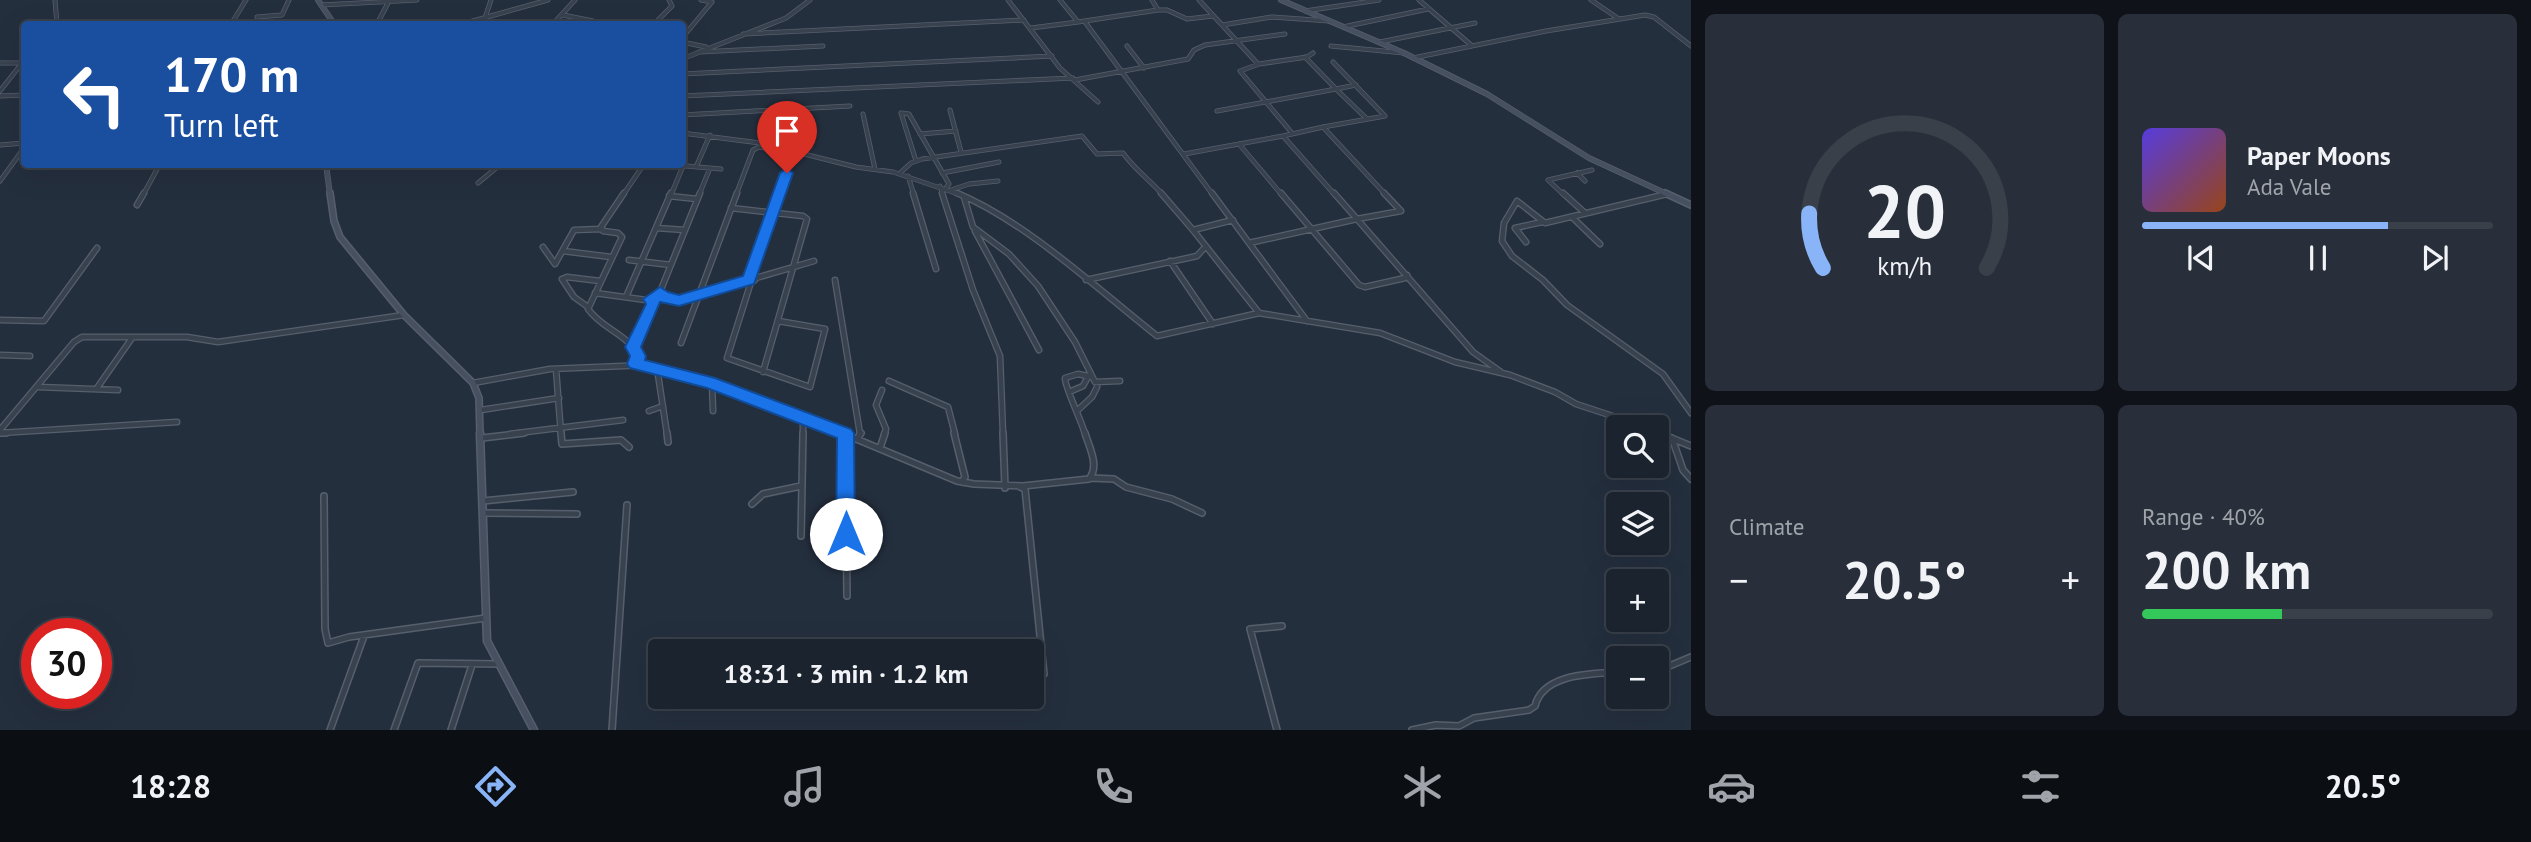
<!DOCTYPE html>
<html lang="en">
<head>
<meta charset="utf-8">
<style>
	body { margin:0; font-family:"PT Sans",sans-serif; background:#282f3a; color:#f1f3f6; height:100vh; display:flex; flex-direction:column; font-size:26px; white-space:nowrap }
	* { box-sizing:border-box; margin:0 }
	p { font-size:23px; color:#a0a4aa }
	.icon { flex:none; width:38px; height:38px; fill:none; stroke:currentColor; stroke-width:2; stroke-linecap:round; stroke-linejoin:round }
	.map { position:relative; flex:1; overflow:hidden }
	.sheet { display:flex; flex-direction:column; gap:14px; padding:14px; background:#0f1319; width:840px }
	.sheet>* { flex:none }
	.hud { position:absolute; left:21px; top:21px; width:665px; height:147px; border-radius:7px; box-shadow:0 7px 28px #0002,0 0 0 2px #39404a; background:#1a4fa0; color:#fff; overflow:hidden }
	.controls { position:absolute; left:1606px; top:415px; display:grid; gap:14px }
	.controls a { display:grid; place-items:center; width:63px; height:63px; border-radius:7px; background:#1b232e; box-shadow:0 7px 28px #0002,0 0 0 2px #39404a; font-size:35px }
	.speed { position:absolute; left:21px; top:618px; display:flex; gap:14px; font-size:35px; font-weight:700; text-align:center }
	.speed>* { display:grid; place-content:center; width:91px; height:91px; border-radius:50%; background:#1b232e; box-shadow:0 7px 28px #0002,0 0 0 2px #39404a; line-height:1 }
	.speed .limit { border:10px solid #d22; background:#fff; color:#111 }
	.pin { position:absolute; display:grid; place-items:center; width:60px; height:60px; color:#fff; margin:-72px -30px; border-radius:50% 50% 50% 0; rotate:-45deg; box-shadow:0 0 7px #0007 }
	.pin .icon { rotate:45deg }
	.me { position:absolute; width:77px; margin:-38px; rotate:0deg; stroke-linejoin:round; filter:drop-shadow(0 0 5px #0008) }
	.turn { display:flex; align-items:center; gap:24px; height:147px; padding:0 28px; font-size:32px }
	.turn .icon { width:91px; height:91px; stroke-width:2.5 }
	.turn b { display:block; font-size:49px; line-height:60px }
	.big { font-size:52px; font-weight:700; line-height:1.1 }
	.sheet .tile { flex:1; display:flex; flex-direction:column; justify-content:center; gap:10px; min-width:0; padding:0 24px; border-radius:10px; background:#282f3a }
	.sheet .dial { align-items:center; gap:0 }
	.dial svg { height:182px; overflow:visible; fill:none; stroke:#39404a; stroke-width:7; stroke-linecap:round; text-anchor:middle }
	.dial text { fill:#f1f3f6; stroke:none }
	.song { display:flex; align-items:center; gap:21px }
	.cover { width:84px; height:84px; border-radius:10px; background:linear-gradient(135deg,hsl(250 70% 55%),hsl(20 70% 35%)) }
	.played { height:7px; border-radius:4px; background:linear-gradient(90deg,#8ab4f8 70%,#39404a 70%) }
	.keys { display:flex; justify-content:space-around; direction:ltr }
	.heat { display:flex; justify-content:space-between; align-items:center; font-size:38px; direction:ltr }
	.charge { height:10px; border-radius:5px; background:linear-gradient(90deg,#34c759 40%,#39404a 0) }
	.sheet .tiles { flex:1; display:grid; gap:14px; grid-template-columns:repeat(2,1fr) }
	.trip { position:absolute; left:648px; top:639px; width:396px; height:70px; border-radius:7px; background:#1b232e; box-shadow:0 7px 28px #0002,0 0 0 2px #39404a; font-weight:700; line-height:70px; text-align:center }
	.menu { display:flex; height:112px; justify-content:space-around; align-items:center; background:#0b0e12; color:#a0a4aa }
	.menu .icon { width:49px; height:49px }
	.menu .current { color:#8ab4f8 }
	.menu b { font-size:32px; color:#f1f3f6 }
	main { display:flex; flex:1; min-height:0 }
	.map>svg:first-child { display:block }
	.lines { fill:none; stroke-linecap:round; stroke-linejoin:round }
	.street-far2-casing { stroke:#565f6c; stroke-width:5 }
	.street-far1-casing { stroke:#565f6c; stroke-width:7 }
	.street-casing { stroke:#565f6c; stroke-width:8 }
	.secondary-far2-casing { stroke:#565f6c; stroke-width:6 }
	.secondary-far1-casing { stroke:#565f6c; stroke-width:8 }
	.secondary-casing { stroke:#565f6c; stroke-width:9 }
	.street-far2 { stroke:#38414e; stroke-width:3.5 }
	.street-far1 { stroke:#38414e; stroke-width:4.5 }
	.street { stroke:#38414e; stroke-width:5 }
	.secondary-far2 { stroke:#465061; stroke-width:4.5 }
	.secondary-far1 { stroke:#465061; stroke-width:5 }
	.secondary { stroke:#465061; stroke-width:6 }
	.route { fill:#1a73e8; stroke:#114b97; stroke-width:2 }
</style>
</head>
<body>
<main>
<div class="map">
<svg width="1691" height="730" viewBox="0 0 1691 730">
	<rect width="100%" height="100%" fill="#242f3e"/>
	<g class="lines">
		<defs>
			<path id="street-far2" d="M 55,0 L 57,24
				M 1008,0 L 1060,68 L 1098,102
				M 1060,0 L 1078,22 L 1158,10 L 1167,10 L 1187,19 L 1213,16
				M 1152,0 L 1158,10
				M 1199,0 L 1258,64
				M 1419,0 L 1471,45
				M 1591,0 L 1619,19
				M 321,5 L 417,0
				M 1305,11 L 1379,0
				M 563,15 L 593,21
				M 257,17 L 282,15 L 289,0
				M 485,18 L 491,0
				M 233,21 L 246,0
				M 1085,22 L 1213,195
				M 377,24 L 388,3
				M 462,24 L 548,0
				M 553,24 L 575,0
				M 633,24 L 635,22
				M 654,24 L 672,6 L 669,0
				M 1222,25 L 1272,17 L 1329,21
				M 1343,27 L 1428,9
				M 1031,28 L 1078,22
				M 743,34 L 1024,20
				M 682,38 L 712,2 L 701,0
				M 682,42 L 706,47
				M 1380,42 L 1475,23
				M 1127,46 L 1144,68
				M 1331,46 L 1404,53
				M 699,52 L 823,46
				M 1305,57 L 1336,89 L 1356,85
				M 1413,58 L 1546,31 L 1645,15 L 1654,17 L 1691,46
				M 682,59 L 786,18 L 810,0
				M 0,63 L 24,63
				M 682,74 L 1052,56
				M 1075,80 L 1188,59 L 1194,50 L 1205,45 L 1285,34
				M 0,91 L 22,63
				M 0,96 L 24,95
				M 682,96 L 1073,78
				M 950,110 L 961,152
				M 1217,111 L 1336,89 L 1367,119
				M 863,114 L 875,169
				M 682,115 L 850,106
				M 1323,127 L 1386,195
				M 1323,127 L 1283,136 L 1335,195
				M 1323,127 L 1385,116 L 1333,62
				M 682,133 L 760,143 L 856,167 L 893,172 L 961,195
				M 1292,133 L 1240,71 L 1259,64 L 1307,57 L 1313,53
				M 920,134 L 956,131
				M 1239,144 L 1282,195
				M 0,145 L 24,143
				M 774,146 L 776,125
				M 1184,154 L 1283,136
				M 916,161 L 901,113 L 909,114 L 949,184 L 946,188
				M 675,165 L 721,169
				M 696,167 L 710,135
				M 900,173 L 911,163 L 922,159 L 1082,136 L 1097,154 L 1123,153 C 1135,170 1149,179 1163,195
				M 942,173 L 999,162
				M 1577,173 L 1585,181
				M 908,176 L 914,195
				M 0,181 L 24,148
				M 478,183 L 501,164
				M 940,186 L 943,195
				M 951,190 L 969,184 L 998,181
				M 143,195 L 160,164
				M 623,195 L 644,164
				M 671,195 L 683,166
				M 699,195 L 710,168
				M 736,195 L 753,150 L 759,147 L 782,151
				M 780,195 L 794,151
				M 1564,195 L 1548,180 L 1592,170
				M 1664,195 L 1667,194"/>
			<path id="street-far1" d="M 624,193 L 601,227 L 603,231 L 618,233 L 622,237 L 588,309 C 602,329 628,334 638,356 L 635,364
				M 913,193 L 936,269
				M 942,193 L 973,290 L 1000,356 L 1003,434
				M 957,193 C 1028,223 1096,288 1157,336 L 1259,313 L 1193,230
				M 1161,193 L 1193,230 L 1233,220
				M 1212,193 L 1249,243 L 1357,219 L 1473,352 L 1501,372
				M 1281,193 L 1359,285 L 1365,287 L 1405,278 L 1407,275
				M 1334,193 L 1357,219 L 1401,211 L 1384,193
				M 1563,193 L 1585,213
				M 1667,194 L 1545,223 L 1517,201 L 1504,223 L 1502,241 L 1512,256 L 1543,280 L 1567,305 L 1663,374 L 1691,413
				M 669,196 L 697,199
				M 964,197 L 973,227 L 1009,254 L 1038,286 L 1075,342 L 1095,382 L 1120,381
				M 137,205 L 144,193
				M 731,208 L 803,216 L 807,219 L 763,372
				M 1572,217 L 1600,244
				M 656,228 L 685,230
				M 975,231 L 1039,350
				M 1526,242 L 1515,228 L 1542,222
				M 1249,243 L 1307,321
				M 543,247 L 555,264 L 574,230 L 601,229
				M 563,251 L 611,257
				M 629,260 L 671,265
				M 1170,261 L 1213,324
				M 751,274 L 755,274 L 755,280 L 751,282 Z
				M 754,274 L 780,193
				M 756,278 L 814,261
				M 835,280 L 860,434
				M 1086,280 L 1197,256 L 1205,247
				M 751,282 L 727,358 L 810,387 L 825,329 L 778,321
				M 660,292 L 700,193
				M 595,293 L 653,301 L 633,347
				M 626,297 L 671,193
				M 651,299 L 660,292 L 661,297 L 679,300 L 749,280
				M 588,307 L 574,297 L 562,279 L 567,277 L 600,281
				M 1259,313 L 1380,333 L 1455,362 L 1510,375 L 1555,392 L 1576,404 L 1646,427
				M 0,320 L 44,321 L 97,248
				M 681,343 L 737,193
				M 0,355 L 30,356
				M 657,368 L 667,434
				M 556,369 L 561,434
				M 889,381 L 948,407 L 955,434
				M 473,383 L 550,369 L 647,365 L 709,383 L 846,434
				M 712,383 L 713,411
				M 38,387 L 118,390
				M 97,388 L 132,338
				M 882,390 L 876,405 L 886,429 L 884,434
				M 1069,392 L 1083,386 L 1089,375
				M 481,410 L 559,398
				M 1078,410 L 1092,397 L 1097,387
				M 649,411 L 663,406
				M 0,430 L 74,342 L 82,337 L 187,337 L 218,342 L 404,315
				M 1657,432 L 1663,434
				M 0,433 L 177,422
				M 510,434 L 623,420
				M 803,434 L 803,416
				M 1085,434 C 1082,422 1064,385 1065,378 L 1078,374 L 1092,377"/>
			<path id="street" d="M 0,433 L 6,433
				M 561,433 L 562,444 L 621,440 L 629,447
				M 667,433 L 668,442
				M 842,433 L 957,481 L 974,484 L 1023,486 L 1089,479 C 1100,466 1089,447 1085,433
				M 845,433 L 847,596
				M 954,433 L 965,477 L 962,482
				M 1003,433 L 1005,488
				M 1659,433 L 1691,446
				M 482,438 L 524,433
				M 1672,438 L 1683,470 L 1691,479
				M 857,439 L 861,433
				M 880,448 L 885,433
				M 1091,478 L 1114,479 L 1126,487 L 1172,499 L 1202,513
				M 1020,487 L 1025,489 L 1044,674
				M 324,496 L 325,629 L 328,643 L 349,637 L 486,618
				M 483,501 L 573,492
				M 752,504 L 763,494 L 801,486
				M 484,513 L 577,514
				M 801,536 L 803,433
				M 1657,666 L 1667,667 L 1691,657
				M 330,730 L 364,636
				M 394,730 L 418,663 L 499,664
				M 451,730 L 472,665
				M 612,730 L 627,505
				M 1277,730 L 1250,629 L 1282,626
				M 1412,730 L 1436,725 L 1459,726 L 1474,718 L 1529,710 L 1535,706 C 1543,673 1592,674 1619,672"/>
			<path id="secondary-far2" d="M 318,0 L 334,24
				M 1281,0 L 1404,53 L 1487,94 L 1589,158 L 1669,195
				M 326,164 L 330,195"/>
			<path id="secondary-far1" d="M 330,193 L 334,221 L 340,237 L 404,315 L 473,383 L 479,398 L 480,434
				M 1665,193 L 1691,205"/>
			<path id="secondary" d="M 480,433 L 487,641 L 534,730"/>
		</defs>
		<use href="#street-far2" class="street-far2-casing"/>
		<use href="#street-far1" class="street-far1-casing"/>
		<use href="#street" class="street-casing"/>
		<use href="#secondary-far2" class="secondary-far2-casing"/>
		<use href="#secondary-far1" class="secondary-far1-casing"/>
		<use href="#secondary" class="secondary-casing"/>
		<use href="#street-far2" class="street-far2"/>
		<use href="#street-far1" class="street-far1"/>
		<use href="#street" class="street"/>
		<use href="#secondary-far2" class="secondary-far2"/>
		<use href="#secondary-far1" class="secondary-far1"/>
		<use href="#secondary" class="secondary"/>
	</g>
	<path class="route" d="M 787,168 L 793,173 L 754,284 L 679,306 L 660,302 L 641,347 L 646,356 L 645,360 L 715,378 L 851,429 L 854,433 L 855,534 L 852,540 L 846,542 L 839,540 L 836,534 L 837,438 L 707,388 L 630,368 L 627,364 L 630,356 L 625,347 L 646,304 L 643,299 L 660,287 L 668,292 L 679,295 L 743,276 L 780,173 Z"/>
</svg>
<div class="controls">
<a><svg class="icon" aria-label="search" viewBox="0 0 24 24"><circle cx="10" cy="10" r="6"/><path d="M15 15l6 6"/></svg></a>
<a><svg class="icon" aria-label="layers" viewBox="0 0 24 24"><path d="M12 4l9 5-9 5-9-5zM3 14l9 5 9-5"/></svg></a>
<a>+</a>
<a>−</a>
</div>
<div class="speed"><div class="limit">30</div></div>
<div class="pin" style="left:787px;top:173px;background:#d93025"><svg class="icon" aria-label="arrive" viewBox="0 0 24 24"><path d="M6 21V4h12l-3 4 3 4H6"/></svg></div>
<svg class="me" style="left:846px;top:534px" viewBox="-20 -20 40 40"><circle r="19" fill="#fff"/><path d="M0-13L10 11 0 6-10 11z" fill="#1a73e8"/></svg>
<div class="trip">18:31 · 3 min · 1.2 km</div>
<div class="hud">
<div class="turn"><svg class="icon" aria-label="left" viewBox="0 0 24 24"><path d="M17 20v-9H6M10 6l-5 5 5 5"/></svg><div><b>170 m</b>Turn left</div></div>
</div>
</div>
<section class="sheet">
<div class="tiles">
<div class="tile dial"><svg viewBox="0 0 100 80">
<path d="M14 69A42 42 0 1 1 86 69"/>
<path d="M14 69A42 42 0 0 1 8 45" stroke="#8ab4f8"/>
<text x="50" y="56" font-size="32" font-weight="700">20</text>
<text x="50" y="72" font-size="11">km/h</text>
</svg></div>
<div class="tile">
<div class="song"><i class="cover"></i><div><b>Paper Moons</b><p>Ada Vale</p></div></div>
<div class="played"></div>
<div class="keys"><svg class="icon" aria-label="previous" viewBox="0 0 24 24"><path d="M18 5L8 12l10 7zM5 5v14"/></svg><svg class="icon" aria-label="pause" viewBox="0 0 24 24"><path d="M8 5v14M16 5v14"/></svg><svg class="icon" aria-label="next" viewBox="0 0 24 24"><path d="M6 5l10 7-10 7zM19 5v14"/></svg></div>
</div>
<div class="tile"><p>Climate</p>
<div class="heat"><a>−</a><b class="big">20.5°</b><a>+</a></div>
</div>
<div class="tile"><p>Range · 40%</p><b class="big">200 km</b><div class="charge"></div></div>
</div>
</section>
</main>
<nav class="menu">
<b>18:28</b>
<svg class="icon current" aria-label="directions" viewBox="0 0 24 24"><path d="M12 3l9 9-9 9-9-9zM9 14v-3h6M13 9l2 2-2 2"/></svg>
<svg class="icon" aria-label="music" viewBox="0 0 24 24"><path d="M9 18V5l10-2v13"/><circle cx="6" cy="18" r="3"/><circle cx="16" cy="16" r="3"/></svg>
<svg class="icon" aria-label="phone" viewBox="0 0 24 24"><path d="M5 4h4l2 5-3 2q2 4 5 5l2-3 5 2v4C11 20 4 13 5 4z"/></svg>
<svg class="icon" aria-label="climate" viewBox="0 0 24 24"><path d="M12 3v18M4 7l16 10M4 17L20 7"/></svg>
<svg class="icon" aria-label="car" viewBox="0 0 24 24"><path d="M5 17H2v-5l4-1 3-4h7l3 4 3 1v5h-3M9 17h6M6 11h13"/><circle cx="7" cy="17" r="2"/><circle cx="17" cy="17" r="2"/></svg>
<svg class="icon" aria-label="filters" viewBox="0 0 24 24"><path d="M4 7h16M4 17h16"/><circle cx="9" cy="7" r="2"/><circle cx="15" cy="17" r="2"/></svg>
<b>20.5°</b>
</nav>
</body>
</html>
